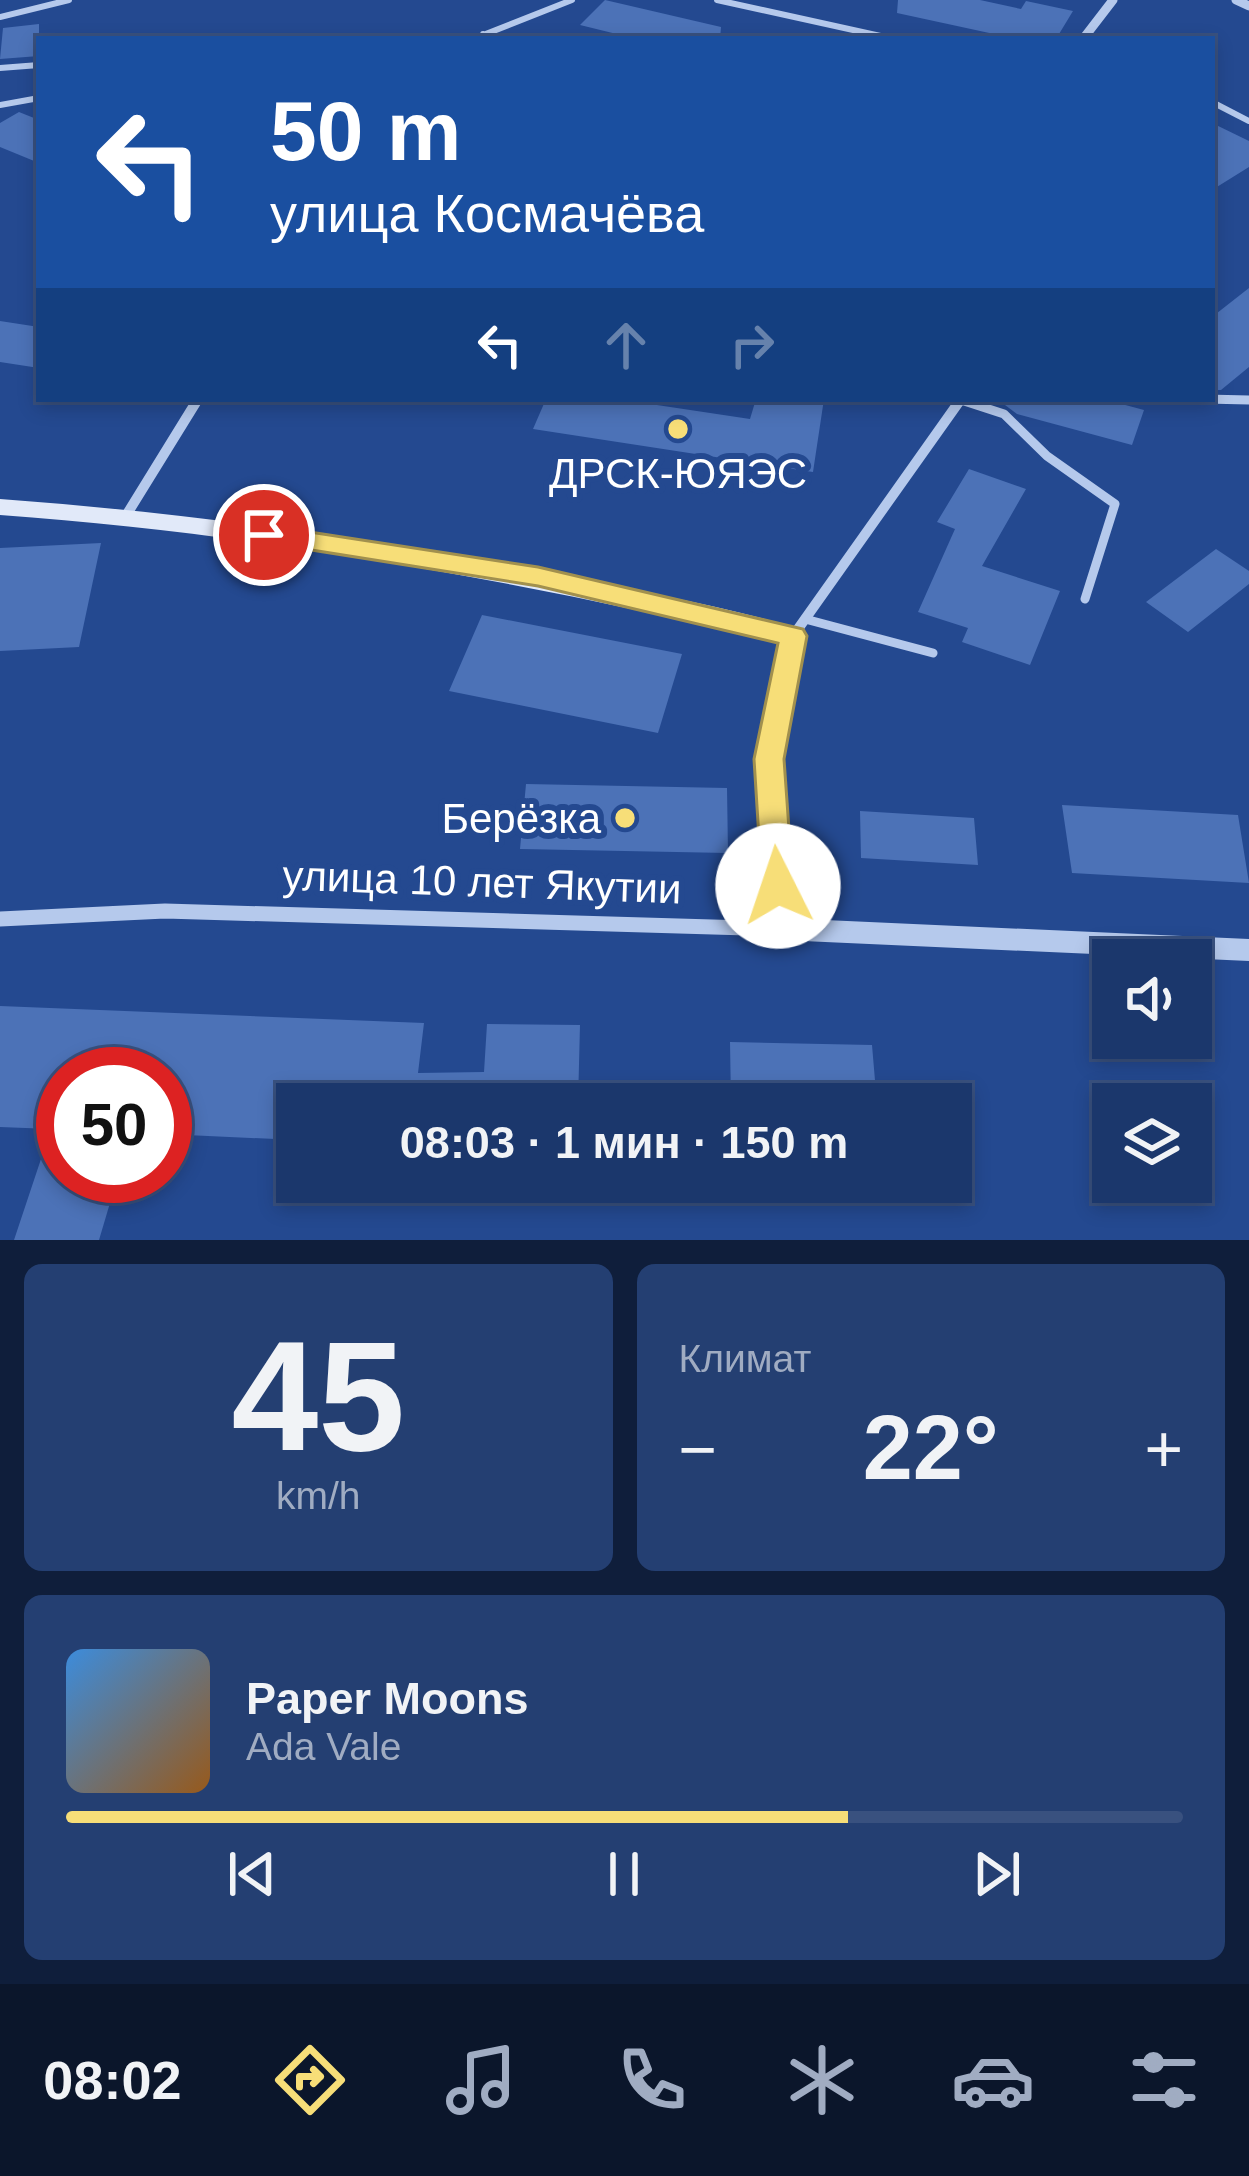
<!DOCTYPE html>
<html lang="ru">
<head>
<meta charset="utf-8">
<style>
	body { margin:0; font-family:Helvetica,sans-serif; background:#243f72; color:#f1f3f6; height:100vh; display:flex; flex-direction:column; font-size:45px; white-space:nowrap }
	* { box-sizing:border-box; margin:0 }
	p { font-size:39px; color:#a0acc2 }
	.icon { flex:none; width:66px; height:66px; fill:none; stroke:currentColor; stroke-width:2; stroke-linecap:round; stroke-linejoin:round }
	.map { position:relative; height:1240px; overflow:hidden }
	.panel { display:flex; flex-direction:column; gap:24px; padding:24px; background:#0f1e3b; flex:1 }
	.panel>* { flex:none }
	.hud { position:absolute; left:36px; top:36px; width:1179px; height:366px; border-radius:0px; box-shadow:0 6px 18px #0003,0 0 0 3px #39517f; background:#1a4fa0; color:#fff; overflow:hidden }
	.buttons { position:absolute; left:1092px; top:939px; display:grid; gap:24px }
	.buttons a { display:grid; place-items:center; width:120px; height:120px; border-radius:0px; background:#1b376c; box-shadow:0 6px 18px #0003,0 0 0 3px #39517f; font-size:60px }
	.speed { position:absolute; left:36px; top:1047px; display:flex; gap:24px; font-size:60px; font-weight:700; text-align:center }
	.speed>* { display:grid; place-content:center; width:156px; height:156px; border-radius:50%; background:#1b376c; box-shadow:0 6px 18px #0003,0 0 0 3px #39517f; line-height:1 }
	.speed .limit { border:18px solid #d22; background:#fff; color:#111 }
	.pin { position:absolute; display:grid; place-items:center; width:102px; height:102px; color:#fff; margin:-51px; border:6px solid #fff; border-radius:50%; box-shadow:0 3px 12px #0007 }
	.me { position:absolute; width:132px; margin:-66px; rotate:356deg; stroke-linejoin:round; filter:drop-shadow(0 0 9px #0008) }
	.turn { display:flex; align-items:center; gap:42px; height:252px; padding:0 36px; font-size:54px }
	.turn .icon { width:156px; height:156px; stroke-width:2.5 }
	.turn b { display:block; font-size:84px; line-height:102px }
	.lanes { display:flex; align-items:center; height:114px; padding:0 36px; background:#0003; justify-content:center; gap:60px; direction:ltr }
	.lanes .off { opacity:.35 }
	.big { font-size:90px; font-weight:700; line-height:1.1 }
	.panel .tile { flex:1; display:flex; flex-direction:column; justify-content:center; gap:18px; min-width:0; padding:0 42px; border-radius:18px; background:#243f72 }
	.panel .dial { align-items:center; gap:0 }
	.dial b { font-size:156px; line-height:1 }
	.song { display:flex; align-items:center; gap:36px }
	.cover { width:144px; height:144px; border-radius:18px; background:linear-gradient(135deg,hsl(210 70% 55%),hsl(30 70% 35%)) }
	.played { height:12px; border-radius:6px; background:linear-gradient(90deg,#f7de78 70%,#39517f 70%) }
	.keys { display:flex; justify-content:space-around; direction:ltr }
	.heat { display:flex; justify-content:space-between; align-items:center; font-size:66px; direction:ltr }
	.panel .tiles { flex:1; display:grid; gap:24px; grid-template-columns:1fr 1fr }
	.tile:last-child { grid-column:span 2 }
	.trip { position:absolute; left:276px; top:1083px; width:696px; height:120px; border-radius:0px; background:#1b376c; box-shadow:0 6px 18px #0003,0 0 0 3px #39517f; font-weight:700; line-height:120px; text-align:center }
	.tab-bar { display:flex; height:192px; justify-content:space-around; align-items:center; background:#0b162b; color:#a0acc2 }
	.tab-bar .icon { width:84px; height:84px }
	.tab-bar .on { color:#f7de78 }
	.tab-bar b { font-size:54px; color:#f1f3f6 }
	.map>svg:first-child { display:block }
	.building { fill:#4c72b7 }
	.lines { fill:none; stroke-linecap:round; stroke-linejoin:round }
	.service-far1 { stroke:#b5c9ec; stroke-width:6 }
	.service { stroke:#b5c9ec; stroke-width:9 }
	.minor-far2 { stroke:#b5c9ec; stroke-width:9 }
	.minor-far1 { stroke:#b5c9ec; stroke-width:10 }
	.minor { stroke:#b5c9ec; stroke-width:15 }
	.tertiary { fill:#b5c9ec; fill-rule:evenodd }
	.secondary { fill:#e1e9f9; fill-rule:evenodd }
	.route { fill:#f7de78; stroke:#a1904e; stroke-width:3 }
	.poi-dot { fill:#f7de78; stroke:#244990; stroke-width:4.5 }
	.labels { text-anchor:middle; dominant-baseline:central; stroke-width:12; stroke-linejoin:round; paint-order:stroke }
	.poi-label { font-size:42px; fill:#fff; stroke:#244990 }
	.street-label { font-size:42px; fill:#fff; stroke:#244990 }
</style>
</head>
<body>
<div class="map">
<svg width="1249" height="1240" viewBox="0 0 1249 1240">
	<rect width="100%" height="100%" fill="#244990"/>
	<path class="building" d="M 605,0 L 721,27 L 720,39 L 637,39 L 580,25 Z
		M 898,0 L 980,0 L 1021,9 L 1026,1 L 1073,11 L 1056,39 L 1017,39 L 897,13 Z
		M 39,24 L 39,56 L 0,59 L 3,28 Z
		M 19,112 L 39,120 L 39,163 L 0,147 L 0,123 Z
		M 1212,123 L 1249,141 L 1249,167 L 1212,190 Z
		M 1249,288 L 1249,367 L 1221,390 L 1212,390 L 1212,317 Z
		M 0,321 L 39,327 L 39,368 L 0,362 Z
		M 546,399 L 617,399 L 750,419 L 756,399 L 824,399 L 813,472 L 533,429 Z
		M 997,399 L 1103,399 L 1144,410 L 1132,445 L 1017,414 Z
		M 969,469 L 1026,489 L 982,566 L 1060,591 L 1030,665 L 962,642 L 968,628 L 918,612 L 955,529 L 937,522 Z
		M 101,543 L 79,647 L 0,651 L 0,548 Z
		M 1216,549 L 1249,571 L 1249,584 L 1188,632 L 1146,602 Z
		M 482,615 L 682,654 L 658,733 L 449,691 Z
		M 526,784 L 727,788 L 728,853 L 520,849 Z
		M 1062,805 L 1238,815 L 1249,883 L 1072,873 Z
		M 860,811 L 974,818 L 978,865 L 861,858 Z
		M 0,1006 L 424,1023 L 418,1073 L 484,1072 L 487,1024 L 580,1025 L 578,1104 L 297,1104 L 297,1140 L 165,1134 L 165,1074 L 63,1074 L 63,1176 L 118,1176 L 99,1240 L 14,1240 L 51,1129 L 0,1127 Z
		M 730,1042 L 872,1045 L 877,1104 L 731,1104 Z"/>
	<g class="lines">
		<path class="service-far1" d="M 717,0 L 894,39
			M 0,17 L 69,0
			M 483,34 L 504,39
			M 473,39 L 572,0
			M 0,68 L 39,65
			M 1212,102 L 1249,121
			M 0,105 L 39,98"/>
		<path class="service" d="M 1205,399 L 1249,400
			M 961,400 L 1004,414 L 1047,456 L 1115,504 L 1085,599
			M 805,619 L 933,653"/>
		<path class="minor-far2" d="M 1236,0 L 1249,6
			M 1083,39 L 1113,0"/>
		<path class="minor-far1" d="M 127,514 L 198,399
			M 793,636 L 961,399"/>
		<path class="minor" d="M 0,919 L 165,911 L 779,929"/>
		<path class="tertiary" d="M 781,918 L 1249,939 L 1249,961 L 781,940 L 772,937 L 769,929 L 772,921 Z"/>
		<path class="secondary" d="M 0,499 C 192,513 381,540 570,578 C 647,593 727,606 802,630 L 805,636 L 782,759 L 795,929 L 791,938 L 781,941 L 771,938 L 767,929 L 756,759 L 780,642 C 522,582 264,534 0,515 Z"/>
	</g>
	<path class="route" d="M 264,525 L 538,567 L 803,629 L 807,636 L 784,759 L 793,886 L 789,896 L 778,900 L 766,896 L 762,886 L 754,759 L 778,643 L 538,586 L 255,541 L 251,535 Z"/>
	<g class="poi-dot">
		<circle cx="678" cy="429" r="12"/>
		<circle cx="625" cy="818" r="12"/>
	</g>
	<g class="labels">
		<g class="poi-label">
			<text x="678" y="473">ДРСК-ЮЯЭС</text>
			<text x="601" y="818" text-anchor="end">Берёзка</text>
		</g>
		<g class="street-label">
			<text transform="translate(482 882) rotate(2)">улица 10 лет Якутии</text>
		</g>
	</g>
</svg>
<div class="buttons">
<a><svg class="icon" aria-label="sound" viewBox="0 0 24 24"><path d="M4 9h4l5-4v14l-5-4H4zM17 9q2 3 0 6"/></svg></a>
<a><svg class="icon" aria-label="layers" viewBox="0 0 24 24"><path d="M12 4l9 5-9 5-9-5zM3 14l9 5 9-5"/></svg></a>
</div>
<div class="speed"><div class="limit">50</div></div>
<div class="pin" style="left:264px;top:535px;background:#d93025"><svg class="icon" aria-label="arrive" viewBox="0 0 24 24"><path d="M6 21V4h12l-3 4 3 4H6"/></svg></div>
<svg class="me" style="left:778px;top:886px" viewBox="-20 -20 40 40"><circle r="19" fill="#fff"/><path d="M0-13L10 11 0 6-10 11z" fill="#f7de78"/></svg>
<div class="trip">08:03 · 1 мин · 150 m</div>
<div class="hud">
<div class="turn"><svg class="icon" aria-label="left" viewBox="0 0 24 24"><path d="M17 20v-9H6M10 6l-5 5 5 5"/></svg><div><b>50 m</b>улица Космачёва</div></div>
<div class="lanes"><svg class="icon" aria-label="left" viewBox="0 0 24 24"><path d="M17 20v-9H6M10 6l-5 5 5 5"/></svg><svg class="icon off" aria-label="ahead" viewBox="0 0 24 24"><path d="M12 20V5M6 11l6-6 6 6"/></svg><svg class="icon off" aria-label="right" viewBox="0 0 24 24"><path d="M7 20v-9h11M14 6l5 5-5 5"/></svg></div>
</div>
</div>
<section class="panel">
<div class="tiles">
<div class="tile dial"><b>45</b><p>km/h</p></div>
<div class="tile"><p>Климат</p>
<div class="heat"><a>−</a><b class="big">22°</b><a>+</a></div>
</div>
<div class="tile">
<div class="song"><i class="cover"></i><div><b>Paper Moons</b><p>Ada Vale</p></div></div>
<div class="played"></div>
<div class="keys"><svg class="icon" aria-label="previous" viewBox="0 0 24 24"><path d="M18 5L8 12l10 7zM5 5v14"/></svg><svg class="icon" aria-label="pause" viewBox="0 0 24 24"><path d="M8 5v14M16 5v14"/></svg><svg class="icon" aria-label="next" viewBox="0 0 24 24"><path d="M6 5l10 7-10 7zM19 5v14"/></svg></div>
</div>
</div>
</section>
<nav class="tab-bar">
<b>08:02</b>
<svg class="icon on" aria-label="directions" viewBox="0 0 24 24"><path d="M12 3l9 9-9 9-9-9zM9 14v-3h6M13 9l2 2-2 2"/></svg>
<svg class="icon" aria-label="music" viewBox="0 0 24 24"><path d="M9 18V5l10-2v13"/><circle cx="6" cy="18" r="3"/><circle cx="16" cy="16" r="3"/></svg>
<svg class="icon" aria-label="phone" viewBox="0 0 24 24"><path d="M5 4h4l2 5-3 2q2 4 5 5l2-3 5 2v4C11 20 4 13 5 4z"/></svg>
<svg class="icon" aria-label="climate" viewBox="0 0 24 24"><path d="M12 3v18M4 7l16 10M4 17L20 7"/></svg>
<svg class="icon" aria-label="car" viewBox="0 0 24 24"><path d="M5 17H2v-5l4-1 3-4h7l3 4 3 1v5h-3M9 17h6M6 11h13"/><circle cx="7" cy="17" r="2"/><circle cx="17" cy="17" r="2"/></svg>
<svg class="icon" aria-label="filters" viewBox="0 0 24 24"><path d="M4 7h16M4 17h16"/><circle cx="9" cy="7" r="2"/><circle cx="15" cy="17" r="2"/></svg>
</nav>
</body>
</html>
